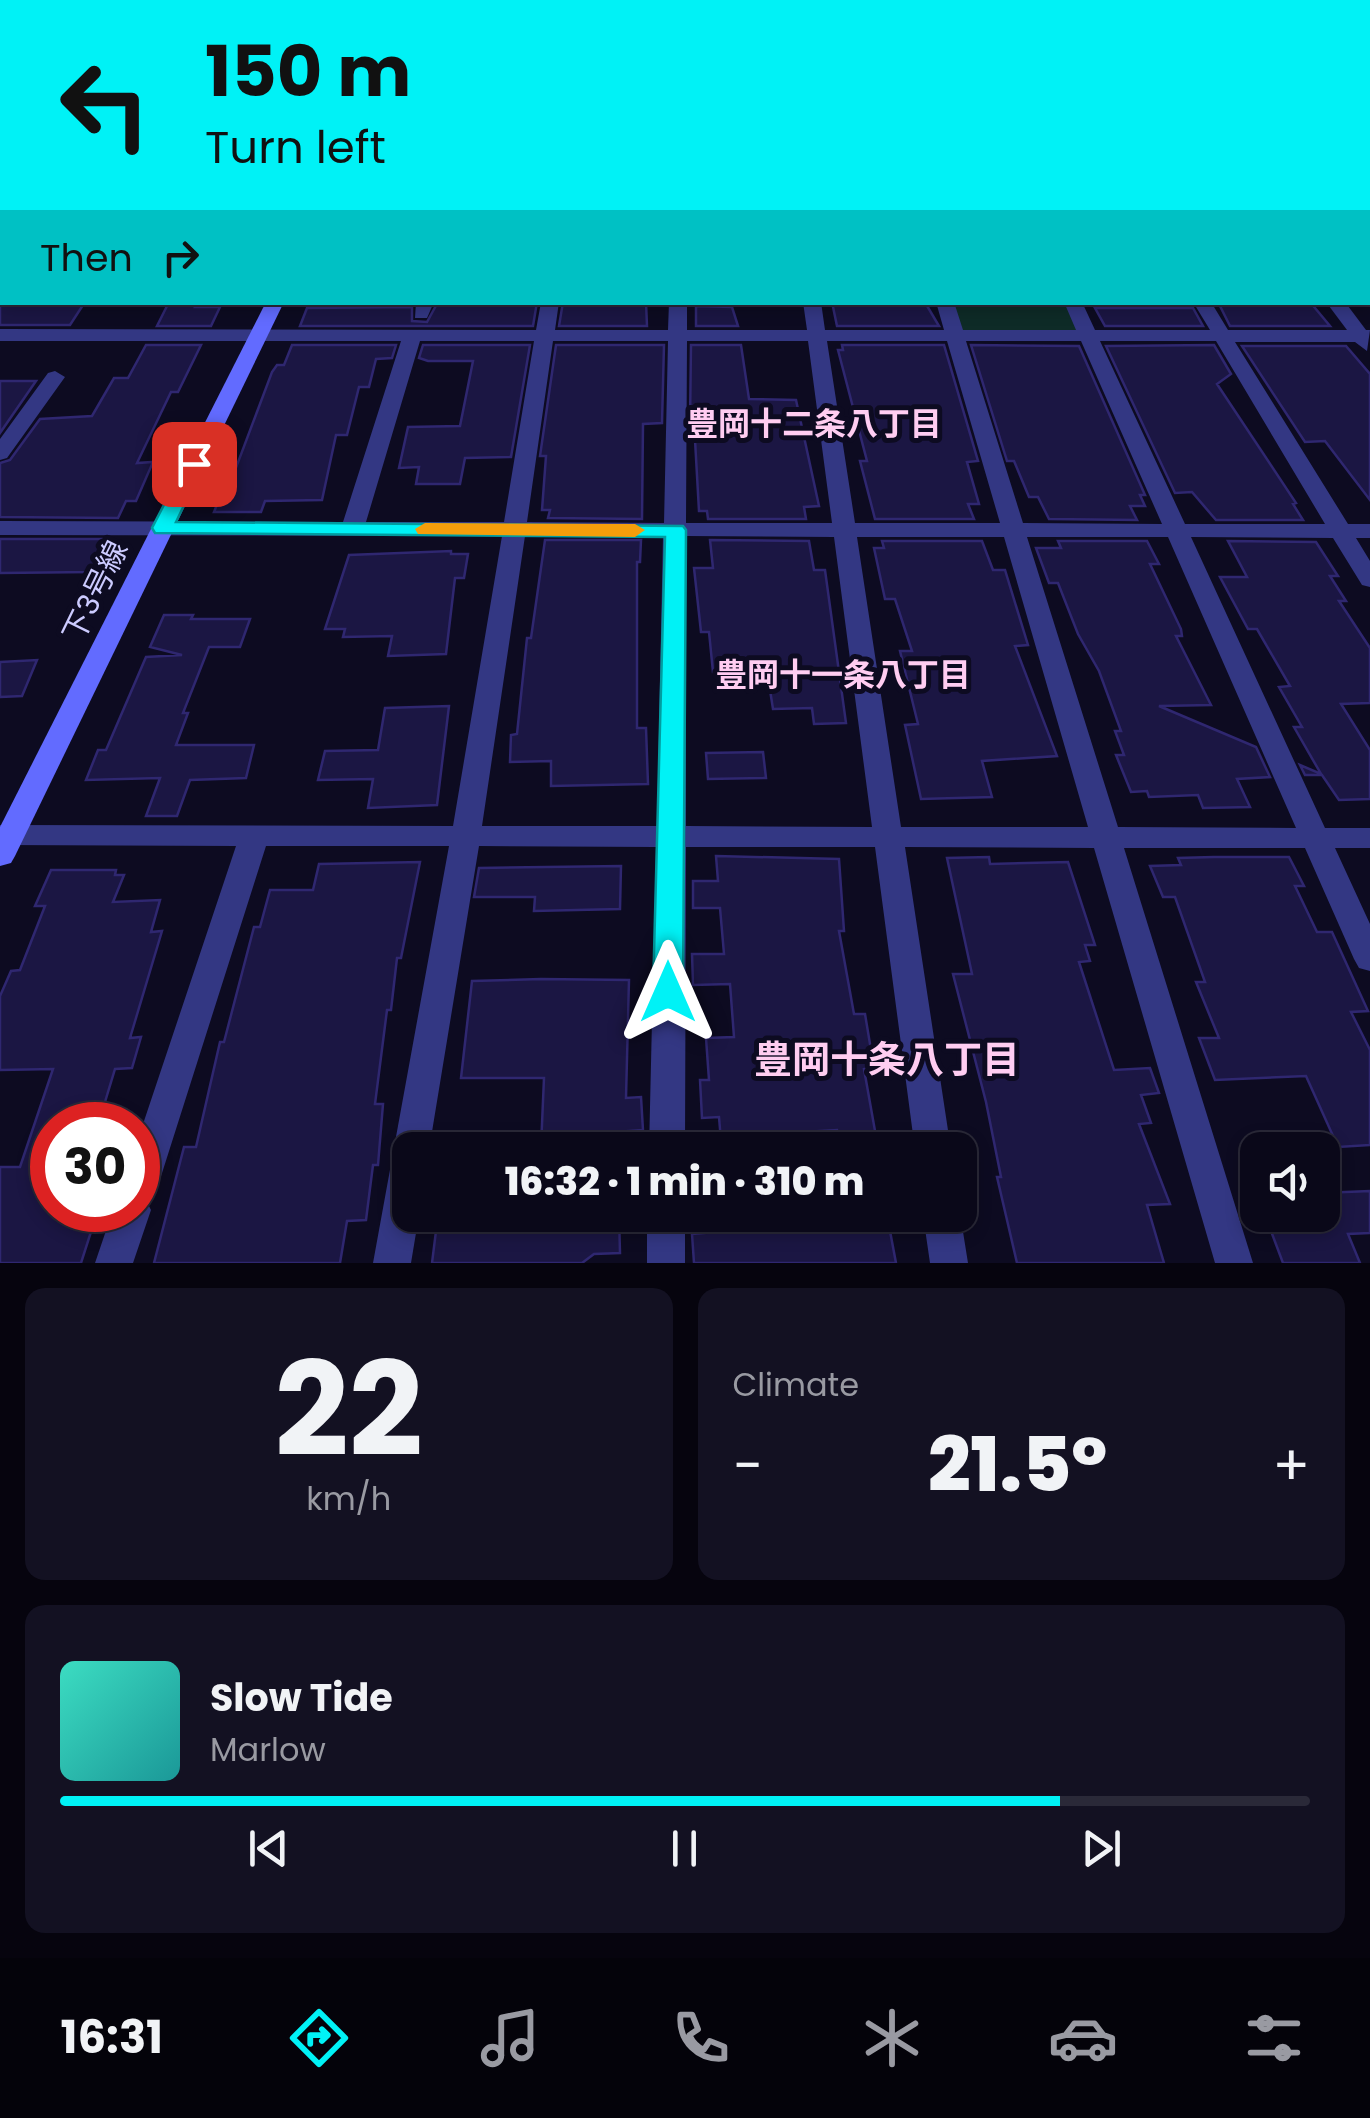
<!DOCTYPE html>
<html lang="en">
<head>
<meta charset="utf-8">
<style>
	body { margin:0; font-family:Poppins,"Noto Sans JP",sans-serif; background:#131122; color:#f1f3f6; height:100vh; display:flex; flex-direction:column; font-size:38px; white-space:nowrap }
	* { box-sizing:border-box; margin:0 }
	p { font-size:32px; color:#999aa2 }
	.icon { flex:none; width:55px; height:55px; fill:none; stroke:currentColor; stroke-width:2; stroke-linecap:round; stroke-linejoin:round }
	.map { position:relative; height:1263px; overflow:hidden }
	.details { display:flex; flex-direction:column; gap:25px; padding:25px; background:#06040e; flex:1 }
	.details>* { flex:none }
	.banner { position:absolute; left:0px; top:0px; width:1370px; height:305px; box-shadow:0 5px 15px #0003,0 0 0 2px #2a2938; background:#00f2f6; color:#111; overflow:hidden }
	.buttons { position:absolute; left:1240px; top:1132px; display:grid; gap:20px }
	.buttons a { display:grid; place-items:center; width:100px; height:100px; border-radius:20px; background:#0a0819; box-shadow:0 5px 15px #0003,0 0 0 2px #2a2938; font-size:50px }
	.speed { position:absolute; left:30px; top:1102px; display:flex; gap:20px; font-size:50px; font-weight:700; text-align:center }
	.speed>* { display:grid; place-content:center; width:130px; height:130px; border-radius:50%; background:#0a0819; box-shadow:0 5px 15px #0003,0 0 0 2px #2a2938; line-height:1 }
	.speed .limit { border:15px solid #d22; background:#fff; color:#111 }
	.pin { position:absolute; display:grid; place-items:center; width:85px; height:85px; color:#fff; margin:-42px; border-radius:20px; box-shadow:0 5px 15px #0006 }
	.me { position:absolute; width:110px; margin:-55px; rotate:0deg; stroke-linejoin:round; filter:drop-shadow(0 0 8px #0008) }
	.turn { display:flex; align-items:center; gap:35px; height:210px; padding:0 40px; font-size:45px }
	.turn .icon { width:130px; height:130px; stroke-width:2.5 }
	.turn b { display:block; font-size:70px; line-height:85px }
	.then { display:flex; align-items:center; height:95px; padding:0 40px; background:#0003; gap:20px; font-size:38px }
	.big { font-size:75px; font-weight:800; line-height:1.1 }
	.details .widget { flex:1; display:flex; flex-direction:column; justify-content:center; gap:15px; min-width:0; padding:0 35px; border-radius:20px; background:#131122 }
	.details .dial { align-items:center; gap:0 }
	.dial b { font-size:130px; line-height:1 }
	.song { display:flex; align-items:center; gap:30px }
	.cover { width:120px; height:120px; border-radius:15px; background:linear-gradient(135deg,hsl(170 70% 55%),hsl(180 70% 35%)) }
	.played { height:10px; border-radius:5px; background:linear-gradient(90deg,#00f2f6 80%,#2a2938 80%) }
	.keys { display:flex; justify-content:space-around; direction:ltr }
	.heat { display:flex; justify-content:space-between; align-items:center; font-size:55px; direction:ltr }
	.details .tiles { flex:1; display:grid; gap:25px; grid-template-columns:1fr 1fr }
	.widget:last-child { grid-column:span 2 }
	.trip { position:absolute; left:392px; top:1132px; width:585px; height:100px; border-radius:20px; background:#0a0819; box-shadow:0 5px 15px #0003,0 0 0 2px #2a2938; font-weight:800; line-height:100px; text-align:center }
	.tab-bar { display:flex; height:160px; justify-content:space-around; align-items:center; background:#04030a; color:#999aa2 }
	.tab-bar .icon { width:70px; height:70px }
	.tab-bar .on { color:#00f2f6 }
	.tab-bar b { font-size:45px; color:#f1f3f6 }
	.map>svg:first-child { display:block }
	.green { fill:#0e2b27 }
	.building { fill:#1b1643; stroke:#2f2770; stroke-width:2.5 }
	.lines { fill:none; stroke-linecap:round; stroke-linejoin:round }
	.lane { fill:#333783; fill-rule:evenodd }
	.street { fill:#333783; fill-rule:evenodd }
	.secondary { fill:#626bff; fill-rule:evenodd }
	.primary { fill:#b052ff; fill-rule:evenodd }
	.route { fill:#00f2f6; stroke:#009da0; stroke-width:2.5 }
	.slow { fill:#f59e0b }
	.labels { text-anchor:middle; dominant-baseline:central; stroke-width:10; stroke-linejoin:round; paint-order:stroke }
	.street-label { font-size:30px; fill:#cccbff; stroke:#0d0b21 }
	.neighbourhood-label { font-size:32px; font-weight:bold; fill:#ffcdf1; stroke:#0d0b21 }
	.near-neighbourhood-label { font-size:38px; font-weight:bold; fill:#ffcdf1; stroke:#0d0b21 }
</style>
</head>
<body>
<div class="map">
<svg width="1370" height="1263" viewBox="0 0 1370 1263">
	<rect width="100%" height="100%" fill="#0d0b21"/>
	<path class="green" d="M 945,303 L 1073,303 L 1088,336 L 956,336 Z"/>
	<path class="building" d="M 0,302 L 85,302 L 70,325 L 0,325 Z
		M 169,302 L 197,302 L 195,307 L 220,307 L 211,326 L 157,326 Z
		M 438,302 L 537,302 L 533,326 L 300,326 L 307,308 L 412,307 L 412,321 L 427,322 Z
		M 563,302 L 646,302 L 647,326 L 559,326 Z
		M 832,302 L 926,304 L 939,326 L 837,326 Z
		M 1218,302 L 1310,302 L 1330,326 L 1230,326 Z
		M 696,306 L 732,307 L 738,326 L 696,326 Z
		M 1095,308 L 1193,308 L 1203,326 L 1105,326 Z
		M 146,345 L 201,345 L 178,392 L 171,392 L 137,463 L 153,462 L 136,501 L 126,501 L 118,518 L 0,517 L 0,463 L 10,460 L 40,419 L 92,416 L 114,378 L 128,378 Z
		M 292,345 L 396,345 L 392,358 L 376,359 L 369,387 L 359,387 L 347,435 L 336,435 L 322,500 L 265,501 L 261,512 L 214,512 L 230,473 L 234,473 L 272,372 L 277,365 L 284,365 Z
		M 423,345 L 530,345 L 511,457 L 465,458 L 460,484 L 416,484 L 419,467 L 399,468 L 408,427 L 460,426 L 473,361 L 428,361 L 419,358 Z
		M 556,345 L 664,345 L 662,423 L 643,424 L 642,519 L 548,518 L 550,510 L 542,510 L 546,456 L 540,456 Z
		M 691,345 L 741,345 L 749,399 L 796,400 L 819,506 L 804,507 L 806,519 L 708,519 L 707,511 L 699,511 L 694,422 L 690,423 Z
		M 842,345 L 944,345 L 978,461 L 967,462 L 979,504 L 968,504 L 974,519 L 875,519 L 860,461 L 867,461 L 838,350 L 843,350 Z
		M 971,345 L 1079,346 L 1145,495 L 1140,495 L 1145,506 L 1130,506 L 1137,520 L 1049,519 L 1038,497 L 1029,497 L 1014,461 L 1007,461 Z
		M 1214,345 L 1231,374 L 1217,384 L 1296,503 L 1293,504 L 1303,520 L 1216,520 L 1192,492 L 1175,493 L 1106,346 Z
		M 1242,346 L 1346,346 L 1370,374 L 1370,500 L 1325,441 L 1305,442 Z
		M 0,381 L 36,381 L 0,433 Z
		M 0,539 L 107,539 L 91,572 L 0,573 Z
		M 545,540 L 641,540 L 640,562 L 637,562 L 637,728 L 646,728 L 648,784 L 551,786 L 551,761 L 510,762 L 511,735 L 517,734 L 527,638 L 531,638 Z
		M 710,540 L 809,541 L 814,570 L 825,570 L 846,723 L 814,724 L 812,708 L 773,709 L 767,671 L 713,672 L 709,632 L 701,632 L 694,568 L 713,568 Z
		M 882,541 L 982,541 L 993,570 L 1005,570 L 1028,645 L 1015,646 L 1057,756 L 982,761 L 992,797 L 921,799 L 905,725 L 918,724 L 900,651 L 912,651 L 895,599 L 885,599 L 874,548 L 884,548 Z
		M 1058,541 L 1147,541 L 1159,564 L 1150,564 L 1181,629 L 1182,636 L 1176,636 L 1211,705 L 1159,706 L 1256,747 L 1270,777 L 1237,779 L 1250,807 L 1203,808 L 1198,795 L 1149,797 L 1147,791 L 1131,792 L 1116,755 L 1124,755 L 1115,731 L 1121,731 L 1099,671 L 1078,634 L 1058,583 L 1049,583 L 1036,548 L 1061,548 Z
		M 1228,541 L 1316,542 L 1338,576 L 1330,576 L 1346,601 L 1339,601 L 1370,648 L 1370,703 L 1341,704 L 1370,750 L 1370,799 L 1339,800 L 1322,775 L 1305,775 L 1300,765 L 1321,774 L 1294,727 L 1302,727 L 1279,687 L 1290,686 L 1257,629 L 1248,629 L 1220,577 L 1247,577 Z
		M 451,551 L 451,554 L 468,554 L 464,578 L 455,578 L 446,654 L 388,656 L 392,636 L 343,637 L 345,629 L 325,629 L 349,555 Z
		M 164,615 L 193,615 L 191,619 L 250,619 L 240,647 L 209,647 L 183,713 L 188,713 L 176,745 L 254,745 L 246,778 L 190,780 L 177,816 L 146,816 L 160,778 L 86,780 L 98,750 L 106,750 L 146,657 L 182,655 L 150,647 Z
		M 37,660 L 22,696 L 0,697 L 0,662 Z
		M 449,706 L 437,805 L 368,808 L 373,779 L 318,780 L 325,751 L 378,750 L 385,708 Z
		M 763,752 L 766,778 L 708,779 L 706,753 Z
		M 716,856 L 839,859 L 844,931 L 839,931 L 854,1014 L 865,1014 L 874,1068 L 864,1069 L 877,1142 L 840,1144 L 837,1130 L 786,1133 L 788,1150 L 754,1150 L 753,1140 L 721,1141 L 719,1117 L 702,1118 L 700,1080 L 709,1080 L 706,1038 L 734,1037 L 730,984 L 693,985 L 692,954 L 724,954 L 720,908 L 693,908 L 693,881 L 718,881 Z
		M 989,857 L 990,864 L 1068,862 L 1095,945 L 1085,945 L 1090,961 L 1079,962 L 1114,1070 L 1150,1068 L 1159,1093 L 1141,1095 L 1151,1123 L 1139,1124 L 1170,1204 L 1147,1205 L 1164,1263 L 1017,1263 L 997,1177 L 1001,1177 L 986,1102 L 953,974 L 972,974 L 947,858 Z
		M 1214,857 L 1289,857 L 1304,886 L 1295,886 L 1317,932 L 1332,932 L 1368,1011 L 1351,1012 L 1370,1050 L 1370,1145 L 1338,1147 L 1306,1076 L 1215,1080 L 1199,1038 L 1219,1038 L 1196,982 L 1205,982 L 1175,897 L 1163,897 L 1150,866 L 1181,865 L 1178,858 Z
		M 420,862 L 401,958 L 397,958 L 391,1010 L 387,1010 L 375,1104 L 383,1104 L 378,1165 L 373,1165 L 366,1220 L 347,1221 L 340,1263 L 154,1263 L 184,1147 L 196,1147 L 220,1042 L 224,1042 L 254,927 L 260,927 L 270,890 L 313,890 L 319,864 Z
		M 621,866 L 620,909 L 534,911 L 535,897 L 474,897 L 479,868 Z
		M 51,870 L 116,870 L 115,875 L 124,875 L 113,902 L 160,900 L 151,932 L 162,931 L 130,1038 L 141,1037 L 132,1068 L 115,1069 L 98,1125 L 52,1125 L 52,1210 L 98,1210 L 81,1263 L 0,1263 L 0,1167 L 20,1167 L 53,1069 L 0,1070 L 0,996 L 11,971 L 20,970 L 45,906 L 35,906 Z
		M 541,979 L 629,980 L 626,1098 L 641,1097 L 643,1130 L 603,1133 L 603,1145 L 541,1147 L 544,1078 L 461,1078 L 472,981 Z
		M 1370,1191 L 1370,1233 L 1348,1234 L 1360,1263 L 1283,1263 L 1265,1215 L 1322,1215 L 1322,1193 Z
		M 438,1215 L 619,1215 L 620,1253 L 594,1254 L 582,1263 L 432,1263 Z
		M 713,1215 L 887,1215 L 896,1263 L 694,1263 L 692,1234 L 714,1232 Z"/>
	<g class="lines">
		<path class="lane" d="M 130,0 L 139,0 L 137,2 L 129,2 Z"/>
		<path class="street" d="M 397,0 L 409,0 L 411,2 L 399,2 Z
			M 780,0 L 792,0 L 792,2 L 781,2 Z
			M 1077,0 L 1089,0 L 1091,2 L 1079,2 Z
			M 1368,8 L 1370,8 L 1370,16 L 1368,15 Z
			M 0,9 L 2,10 L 2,16 L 0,17 Z
			M 1368,56 L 1370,57 L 1370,66 L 1368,65 Z
			M 0,98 L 2,98 L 2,106 L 0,106 Z
			M 1368,150 L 1370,150 L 1370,159 L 1368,159 Z
			M 0,195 L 2,195 L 2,205 L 0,205 Z
			M 1368,197 L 1370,197 L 1370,207 L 1368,207 Z
			M 0,257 L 2,257 L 2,267 L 0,267 Z
			M 416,302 L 434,302 L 427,318 L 415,318 Z
			M 541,302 L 559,302 L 555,330 L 668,330 L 669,302 L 687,302 L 687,330 L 807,330 L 803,302 L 821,302 L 825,330 L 944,330 L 936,302 L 954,302 L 963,330 L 1076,330 L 1064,302 L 1082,302 L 1095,330 L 1210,330 L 1193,302 L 1211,302 L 1228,330 L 1347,330 L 1326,302 L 1345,302 L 1366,330 L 1370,330 L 1367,351 L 1355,342 L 1235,342 L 1348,524 L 1370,524 L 1370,538 L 1356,538 L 1370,561 L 1370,587 L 1362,585 L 1333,538 L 1191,537 L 1325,828 L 1370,828 L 1370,848 L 1335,848 L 1370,924 L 1370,971 L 1359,968 L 1354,959 L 1305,848 L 1124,848 L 1253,1263 L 1215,1263 L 1094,848 L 905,847 L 951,1150 L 915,1150 L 875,847 L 686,847 L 685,1150 L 649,1150 L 656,847 L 479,846 L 429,1150 L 410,1150 L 410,1215 L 419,1215 L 411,1263 L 373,1263 L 449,846 L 266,846 L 156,1192 L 148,1204 L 151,1210 L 133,1263 L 95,1263 L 113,1210 L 138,1210 L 138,1139 L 236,846 L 0,845 L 0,825 L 453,826 L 502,536 L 0,535 L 0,521 L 343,522 L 401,341 L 0,341 L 0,329 L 536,330 ZM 420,341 L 534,341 L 504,522 L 366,522 ZM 553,341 L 668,341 L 664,523 L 527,522 ZM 687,341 L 808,341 L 832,523 L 686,523 ZM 827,341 L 947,341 L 1000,523 L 855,523 ZM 966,341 L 1081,341 L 1162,524 L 1023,523 ZM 1100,341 L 1216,341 L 1325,524 L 1185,524 ZM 525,536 L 663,536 L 657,826 L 482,826 ZM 686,536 L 834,537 L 872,827 L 686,826 ZM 857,537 L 1004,537 L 1088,827 L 901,827 ZM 1027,537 L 1168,537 L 1296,828 L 1118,827 Z
			M 55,371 L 65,377 L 7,458 L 0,460 L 0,439 L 48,373 Z
			M 960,1213 L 968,1263 L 930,1263 L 923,1215 Z
			M 647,1215 L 685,1215 L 685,1263 L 647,1263 Z"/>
		<path class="secondary" d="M 266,302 L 284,302 L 15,856 L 11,863 L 0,866 L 0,827 Z"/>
		<path class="primary" d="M 0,50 L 2,50 L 2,58 L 0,58 Z
			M 1368,51 L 1370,51 L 1370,59 L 1368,59 Z"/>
	</g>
	<path class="route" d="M 194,458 L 204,464 L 176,522 L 683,526 L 686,530 L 683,992 L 678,1001 L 668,1004 L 657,1001 L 653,992 L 665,537 L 155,533 L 152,528 L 185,464 Z"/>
	<path class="slow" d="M 425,523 L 635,524 L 645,530 L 635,537 L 418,534 L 415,529 Z"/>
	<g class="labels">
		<g class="street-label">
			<text transform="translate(95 591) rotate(-64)">下3号線</text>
		</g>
		<g class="neighbourhood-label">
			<text x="814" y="423">豊岡十二条八丁目</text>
			<text x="843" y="674">豊岡十一条八丁目</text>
		</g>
		<g class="near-neighbourhood-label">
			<text x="887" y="1059">豊岡十条八丁目</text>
		</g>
	</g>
</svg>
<div class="buttons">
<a><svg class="icon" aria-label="sound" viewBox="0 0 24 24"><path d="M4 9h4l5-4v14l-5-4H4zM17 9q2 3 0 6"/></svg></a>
</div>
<div class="speed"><div class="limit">30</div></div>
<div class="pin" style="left:194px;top:464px;background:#d93025"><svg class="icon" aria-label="arrive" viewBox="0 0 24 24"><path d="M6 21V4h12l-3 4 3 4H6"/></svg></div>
<svg class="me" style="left:668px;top:992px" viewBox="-20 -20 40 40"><path d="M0-17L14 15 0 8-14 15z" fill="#00f2f6" stroke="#fff" stroke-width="4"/></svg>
<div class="trip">16:32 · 1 min · 310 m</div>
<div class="banner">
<div class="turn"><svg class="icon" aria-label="left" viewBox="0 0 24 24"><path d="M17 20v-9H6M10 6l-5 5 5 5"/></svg><div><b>150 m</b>Turn left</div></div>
<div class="then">Then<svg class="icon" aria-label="right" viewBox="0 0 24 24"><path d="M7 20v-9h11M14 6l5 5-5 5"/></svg></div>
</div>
</div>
<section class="details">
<div class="tiles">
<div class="widget dial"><b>22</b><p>km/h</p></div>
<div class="widget"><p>Climate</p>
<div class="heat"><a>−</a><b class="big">21.5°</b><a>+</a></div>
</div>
<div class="widget">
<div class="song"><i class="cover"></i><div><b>Slow Tide</b><p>Marlow</p></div></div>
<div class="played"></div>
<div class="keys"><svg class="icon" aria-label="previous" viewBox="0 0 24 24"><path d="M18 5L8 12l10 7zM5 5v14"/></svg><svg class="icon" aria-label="pause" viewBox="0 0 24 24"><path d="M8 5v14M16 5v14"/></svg><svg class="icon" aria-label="next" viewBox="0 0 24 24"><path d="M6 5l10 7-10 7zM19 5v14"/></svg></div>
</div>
</div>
</section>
<nav class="tab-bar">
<b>16:31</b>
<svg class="icon on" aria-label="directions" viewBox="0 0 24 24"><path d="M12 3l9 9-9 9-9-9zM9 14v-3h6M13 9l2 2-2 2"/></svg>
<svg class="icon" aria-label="music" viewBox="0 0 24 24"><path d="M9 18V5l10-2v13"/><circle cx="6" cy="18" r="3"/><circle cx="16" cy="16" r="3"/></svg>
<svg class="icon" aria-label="phone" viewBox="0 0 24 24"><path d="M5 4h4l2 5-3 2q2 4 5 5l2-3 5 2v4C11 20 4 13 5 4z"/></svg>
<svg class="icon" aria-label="climate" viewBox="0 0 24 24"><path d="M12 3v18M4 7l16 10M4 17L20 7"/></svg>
<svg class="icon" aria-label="car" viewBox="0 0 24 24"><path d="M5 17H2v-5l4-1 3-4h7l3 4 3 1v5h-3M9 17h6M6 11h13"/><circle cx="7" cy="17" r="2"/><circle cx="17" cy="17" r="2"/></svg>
<svg class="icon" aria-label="filters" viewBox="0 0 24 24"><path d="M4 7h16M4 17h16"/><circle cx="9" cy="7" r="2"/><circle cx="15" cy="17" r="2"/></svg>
</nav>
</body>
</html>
